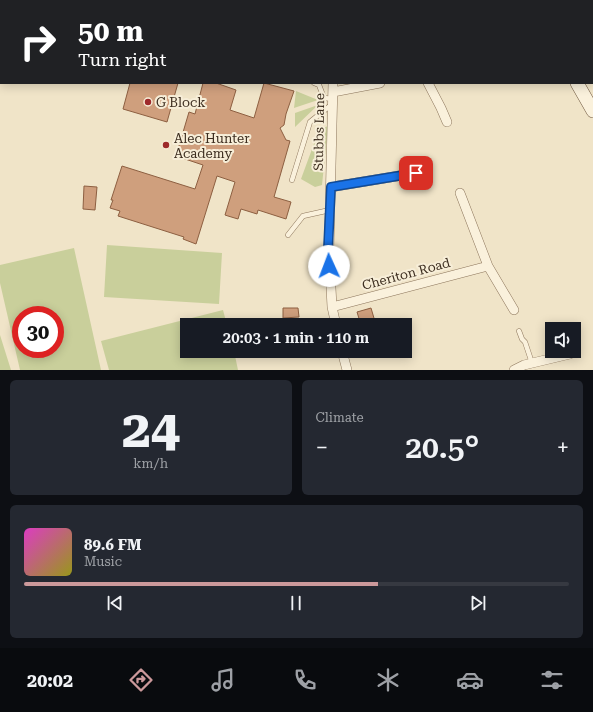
<!DOCTYPE html>
<html lang="en">
<head>
<meta charset="utf-8">
<style>
	body { margin:0; font-family:"Roboto Serif",serif; background:#242831; color:#f1f3f6; height:100vh; display:flex; flex-direction:column; font-size:15px; white-space:nowrap }
	* { box-sizing:border-box; margin:0 }
	p { font-size:13px; color:#9ea1a6 }
	.icon { flex:none; width:22px; height:22px; fill:none; stroke:currentColor; stroke-width:2; stroke-linecap:round; stroke-linejoin:round }
	.map { position:relative; height:370px; overflow:hidden }
	.panel { display:flex; flex-direction:column; gap:10px; padding:10px; background:#0d0f14; flex:1 }
	.panel>* { flex:none }
	.hud { position:absolute; left:0px; top:0px; width:593px; height:84px; box-shadow:0 2px 10px #0003; background:#202124; color:#fff; overflow:hidden }
	.fabs { position:absolute; left:545px; top:322px; display:grid; gap:8px }
	.fabs a { display:grid; place-items:center; width:36px; height:36px; border-radius:0px; background:#171b24; box-shadow:0 2px 10px #0003; font-size:20px }
	.speed { position:absolute; left:12px; top:306px; display:flex; gap:8px; font-size:20px; font-weight:700; text-align:center }
	.speed>* { display:grid; place-content:center; width:52px; height:52px; border-radius:50%; background:#171b24; box-shadow:0 2px 10px #0003; line-height:1 }
	.speed .limit { border:6px solid #d22; background:#fff; color:#111 }
	.pin { position:absolute; display:grid; place-items:center; width:34px; height:34px; color:#fff; margin:-17px; border-radius:8px; box-shadow:0 2px 6px #0006 }
	.me { position:absolute; width:44px; margin:-22px; rotate:358deg; stroke-linejoin:round; filter:drop-shadow(0 0 3px #0008) }
	.turn { display:flex; align-items:center; gap:14px; height:84px; padding:0 12px; font-size:18px }
	.turn .icon { width:52px; height:52px; stroke-width:2.5 }
	.turn b { display:block; font-size:28px; line-height:34px }
	.big { font-size:30px; font-weight:600; line-height:1.1 }
	.panel .tile { flex:1; display:flex; flex-direction:column; justify-content:center; gap:6px; min-width:0; padding:0 14px; border-radius:6px; background:#242831 }
	.panel .dial { align-items:center; gap:0 }
	.dial b { font-size:52px; line-height:1 }
	.song { display:flex; align-items:center; gap:12px }
	.cover { width:48px; height:48px; border-radius:6px; background:linear-gradient(135deg,hsl(310 70% 55%),hsl(60 70% 35%)) }
	.played { height:4px; border-radius:2px; background:linear-gradient(90deg,#cc999b 65%,#363941 65%) }
	.keys { display:flex; justify-content:space-around; direction:ltr }
	.heat { display:flex; justify-content:space-between; align-items:center; font-size:22px; direction:ltr }
	.panel .tiles { flex:1; display:grid; gap:10px; grid-template-columns:1fr 1fr }
	.tile:last-child { grid-column:span 2 }
	.trip { position:absolute; left:180px; top:318px; width:232px; height:40px; border-radius:0px; background:#171b24; box-shadow:0 2px 10px #0003; font-weight:600; line-height:40px; text-align:center }
	.dock { display:flex; height:64px; justify-content:space-around; align-items:center; background:#090b0e; color:#9ea1a6 }
	.dock .icon { width:28px; height:28px }
	.dock .selected { color:#cc999b }
	.dock b { font-size:18px; color:#f1f3f6 }
	.map>svg:first-child { display:block }
	.green { fill:#c9cf9b; fill-rule:evenodd }
	.building { fill:#cf9f7d; stroke:#8d5f41 }
	.lines { fill:none; stroke-linecap:round; stroke-linejoin:round }
	.lane-casing { stroke:#8d765c; stroke-width:5.5 }
	.street-casing { stroke:#8d765c; stroke-width:10 }
	.secondary-casing { stroke:#6f573f; stroke-width:14 }
	.lane { stroke:#faf1dc; stroke-width:4.5 }
	.street { stroke:#faf1dc; stroke-width:9 }
	.secondary { stroke:#faf1dc; stroke-width:13 }
	.route-casing { stroke:#114b97; stroke-width:10 }
	.route { stroke:#1a73e8; stroke-width:7 }
	.poi-dot { fill:#9e2a2b; stroke:#f7eed8; stroke-width:1.5 }
	.labels { text-anchor:middle; dominant-baseline:central; stroke-width:4; stroke-linejoin:round; paint-order:stroke }
	.poi-label { font-size:13px; fill:#3d2e20; stroke:#f7eed8; text-anchor:start }
	.street-label { font-size:13px; fill:#3d2e20; stroke:#f7eed8 }
</style>
</head>
<body>
<div class="map">
<svg width="593" height="370" viewBox="0 0 593 370">
	<rect width="100%" height="100%" fill="#f0e4c8"/>
	<path class="green" d="M 296,91 L 318,100 L 294,108 Z
		M 318,105 L 295,127 L 295,113 Z
		M 328,126 L 322,185 L 315,187 L 301,179 L 319,130 Z
		M 107,245 L 222,253 L 219,304 L 104,297 Z
		M 74,248 L 101,370 L 20,370 L 0,283 L 0,265 ZM 21,315 L 55,315 L 55,349 L 21,349 Z
		M 223,310 L 227,325 L 187,325 L 187,351 L 234,351 L 238,370 L 109,370 L 101,341 Z
		M 0,335 L 11,370 L 0,370 Z"/>
	<path class="building" d="M 130,83 L 178,83 L 167,122 L 123,109 Z
		M 203,83 L 216,83 L 236,90 L 230,110 L 254,118 L 264,83 L 294,91 L 286,114 L 284,125 L 280,128 L 286,140 L 290,141 L 274,197 L 291,202 L 286,219 L 258,210 L 257,214 L 241,209 L 238,219 L 228,216 L 225,215 L 235,182 L 217,176 L 196,244 L 183,239 L 184,237 L 118,216 L 120,211 L 110,208 L 113,200 L 111,200 L 122,166 L 195,189 L 203,165 L 176,156 L 189,112 L 195,114 Z
		M 84,186 L 97,187 L 95,210 L 83,209 Z
		M 283,308 L 298,308 L 299,317 L 283,318 Z
		M 371,308 L 376,325 L 361,325 L 357,312 Z"/>
	<g class="lines">
		<defs>
			<path id="lane" d="M 314,83 L 319,85 L 324,98 L 333,99
				M 292,180 L 310,122 L 331,105
				M 288,235 L 303,216 L 330,210
				M 519,331 L 522,339 L 525,342 L 532,363"/>
			<path id="street" d="M 335,1 L 335,0
				M 333,83 L 329,249 L 332,307 L 336,325
				M 428,83 L 441,108 L 447,122
				M 333,92 L 380,83
				M 331,187 L 416,173
				M 460,193 L 488,266 L 514,310
				M 332,307 L 488,266
				M 342,351 L 347,370
				M 514,370 L 524,365 L 570,354"/>
			<path id="secondary" d="M 528,0 L 529,1
				M 577,83 L 593,111"/>
		</defs>
		<use href="#lane" class="lane-casing"/>
		<use href="#street" class="street-casing"/>
		<use href="#secondary" class="secondary-casing"/>
		<use href="#lane" class="lane"/>
		<use href="#street" class="street"/>
		<use href="#secondary" class="secondary"/>
	</g>
	<g class="lines">
		<defs>
			<path id="route" d="M 329,266 L 328,249 L 331,187 L 416,173"/>
		</defs>
		<use href="#route" class="route-casing"/>
		<use href="#route" class="route"/>
	</g>
	<g class="poi-dot">
		<circle cx="148" cy="102" r="4"/>
		<circle cx="166" cy="145" r="4"/>
	</g>
	<g class="labels">
		<g class="poi-label">
			<text x="156" y="102">G Block</text>
			<text x="174" y="138">Alec Hunter<tspan x="174" dy="15">Academy</tspan></text>
		</g>
		<g class="street-label">
			<text transform="translate(319 132) rotate(-89)">Stubbs Lane</text>
			<text transform="translate(406 274) rotate(-15)">Cheriton Road</text>
		</g>
	</g>
</svg>
<div class="fabs">
<a><svg class="icon" aria-label="sound" viewBox="0 0 24 24"><path d="M4 9h4l5-4v14l-5-4H4zM17 9q2 3 0 6"/></svg></a>
</div>
<div class="speed"><div class="limit">30</div></div>
<div class="pin" style="left:416px;top:173px;background:#d93025"><svg class="icon" aria-label="arrive" viewBox="0 0 24 24"><path d="M6 21V4h12l-3 4 3 4H6"/></svg></div>
<svg class="me" style="left:329px;top:266px" viewBox="-20 -20 40 40"><circle r="19" fill="#fff"/><path d="M0-13L10 11 0 6-10 11z" fill="#1a73e8"/></svg>
<div class="trip">20:03 · 1 min · 110 m</div>
<div class="hud">
<div class="turn"><svg class="icon" aria-label="right" viewBox="0 0 24 24"><path d="M7 20v-9h11M14 6l5 5-5 5"/></svg><div><b>50 m</b>Turn right</div></div>
</div>
</div>
<section class="panel">
<div class="tiles">
<div class="tile dial"><b>24</b><p>km/h</p></div>
<div class="tile"><p>Climate</p>
<div class="heat"><a>−</a><b class="big">20.5°</b><a>+</a></div>
</div>
<div class="tile">
<div class="song"><i class="cover"></i><div><b>89.6 FM</b><p>Music</p></div></div>
<div class="played"></div>
<div class="keys"><svg class="icon" aria-label="previous" viewBox="0 0 24 24"><path d="M18 5L8 12l10 7zM5 5v14"/></svg><svg class="icon" aria-label="pause" viewBox="0 0 24 24"><path d="M8 5v14M16 5v14"/></svg><svg class="icon" aria-label="next" viewBox="0 0 24 24"><path d="M6 5l10 7-10 7zM19 5v14"/></svg></div>
</div>
</div>
</section>
<nav class="dock">
<b>20:02</b>
<svg class="icon selected" aria-label="directions" viewBox="0 0 24 24"><path d="M12 3l9 9-9 9-9-9zM9 14v-3h6M13 9l2 2-2 2"/></svg>
<svg class="icon" aria-label="music" viewBox="0 0 24 24"><path d="M9 18V5l10-2v13"/><circle cx="6" cy="18" r="3"/><circle cx="16" cy="16" r="3"/></svg>
<svg class="icon" aria-label="phone" viewBox="0 0 24 24"><path d="M5 4h4l2 5-3 2q2 4 5 5l2-3 5 2v4C11 20 4 13 5 4z"/></svg>
<svg class="icon" aria-label="climate" viewBox="0 0 24 24"><path d="M12 3v18M4 7l16 10M4 17L20 7"/></svg>
<svg class="icon" aria-label="car" viewBox="0 0 24 24"><path d="M5 17H2v-5l4-1 3-4h7l3 4 3 1v5h-3M9 17h6M6 11h13"/><circle cx="7" cy="17" r="2"/><circle cx="17" cy="17" r="2"/></svg>
<svg class="icon" aria-label="filters" viewBox="0 0 24 24"><path d="M4 7h16M4 17h16"/><circle cx="9" cy="7" r="2"/><circle cx="15" cy="17" r="2"/></svg>
</nav>
</body>
</html>
